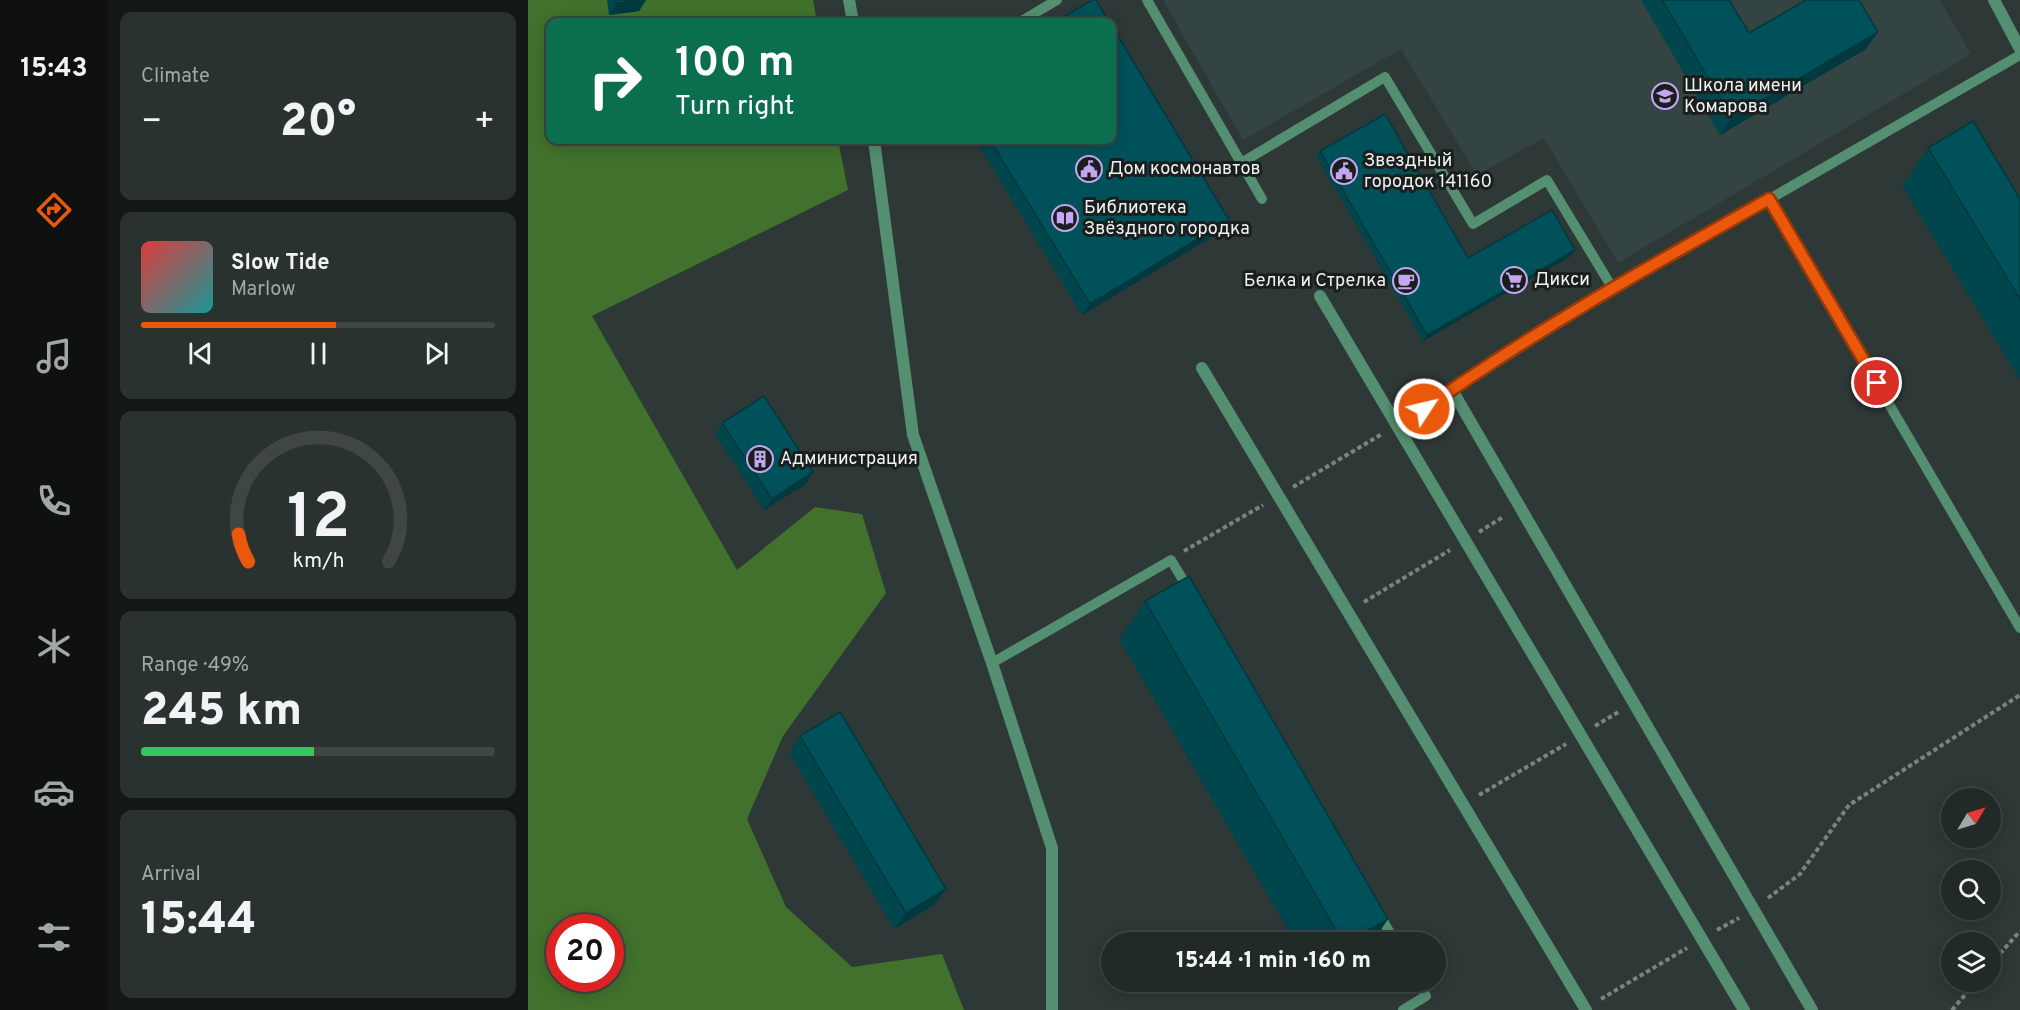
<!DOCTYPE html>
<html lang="en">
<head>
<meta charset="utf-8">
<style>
	body { margin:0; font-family:Overpass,sans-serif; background:#2a3230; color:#f1f3f6; height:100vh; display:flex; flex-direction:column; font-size:22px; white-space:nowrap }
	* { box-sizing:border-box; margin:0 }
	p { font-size:20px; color:#a2a7a8 }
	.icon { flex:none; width:33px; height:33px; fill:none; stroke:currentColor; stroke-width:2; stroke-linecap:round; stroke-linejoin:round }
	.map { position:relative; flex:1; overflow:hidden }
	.panel { display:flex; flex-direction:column; gap:12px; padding:12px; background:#131716; width:420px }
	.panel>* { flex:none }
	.guide { position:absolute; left:18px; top:18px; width:570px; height:126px; border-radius:12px; box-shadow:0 3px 15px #0003,0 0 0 2px #3f4645; background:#0b6e4f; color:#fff; overflow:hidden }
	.needle { width:39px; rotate:52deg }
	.controls { position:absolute; left:1413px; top:788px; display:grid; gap:12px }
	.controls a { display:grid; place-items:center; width:60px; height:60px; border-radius:50%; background:#222a28; box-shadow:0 3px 15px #0003,0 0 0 2px #3f4645; font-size:30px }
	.speed { position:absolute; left:18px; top:914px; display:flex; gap:12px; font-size:30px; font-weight:700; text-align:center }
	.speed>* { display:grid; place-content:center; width:78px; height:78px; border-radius:50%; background:#222a28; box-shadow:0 3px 15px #0003,0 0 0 2px #3f4645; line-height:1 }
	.speed .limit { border:9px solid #d22; background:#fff; color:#111 }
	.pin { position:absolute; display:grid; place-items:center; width:51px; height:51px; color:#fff; margin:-26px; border:3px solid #fff; border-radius:50%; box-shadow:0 2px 6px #0007 }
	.me { position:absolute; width:66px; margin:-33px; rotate:55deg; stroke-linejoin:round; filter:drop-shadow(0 0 4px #0008) }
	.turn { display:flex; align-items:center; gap:21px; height:126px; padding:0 30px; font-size:27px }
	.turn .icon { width:78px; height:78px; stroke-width:2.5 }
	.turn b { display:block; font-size:42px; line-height:51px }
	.big { font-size:45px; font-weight:800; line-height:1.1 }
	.panel .tile { flex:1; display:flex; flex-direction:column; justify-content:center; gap:9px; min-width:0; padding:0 21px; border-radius:12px; background:#2a3230 }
	.panel .dial { align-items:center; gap:0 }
	.dial svg { height:156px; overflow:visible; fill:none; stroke:#3f4645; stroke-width:7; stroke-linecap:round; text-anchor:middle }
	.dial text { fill:#f1f3f6; stroke:none }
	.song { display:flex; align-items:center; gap:18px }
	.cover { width:72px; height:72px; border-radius:9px; background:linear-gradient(135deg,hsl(0 70% 55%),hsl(180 70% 35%)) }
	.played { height:6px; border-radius:3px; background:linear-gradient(90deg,#ea580c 55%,#3f4645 55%) }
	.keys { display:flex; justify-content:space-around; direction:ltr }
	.heat { display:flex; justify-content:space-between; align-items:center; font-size:33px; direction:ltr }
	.charge { height:9px; border-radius:4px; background:linear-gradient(90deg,#34c759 49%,#3f4645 0) }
	.trip { position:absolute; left:573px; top:932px; width:345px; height:60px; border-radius:30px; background:#222a28; box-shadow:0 3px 15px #0003,0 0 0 2px #3f4645; font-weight:800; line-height:60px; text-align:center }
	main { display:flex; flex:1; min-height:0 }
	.tabs { display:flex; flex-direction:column; width:108px; justify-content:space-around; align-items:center; background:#0e1110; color:#a2a7a8 }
	.tabs .icon { width:42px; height:42px }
	.tabs .active { color:#ea580c }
	.tabs b { font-size:27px; color:#f1f3f6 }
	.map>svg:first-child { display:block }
	.built { fill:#334442 }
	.forest { fill:#41712c; fill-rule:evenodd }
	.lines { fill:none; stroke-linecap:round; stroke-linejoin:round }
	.path { stroke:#7a8381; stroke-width:4; stroke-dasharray:4.5 3; stroke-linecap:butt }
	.service { stroke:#548f71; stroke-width:10 }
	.pedestrian { stroke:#548f71; stroke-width:12 }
	.minor { stroke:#548f71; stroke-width:12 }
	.wall { fill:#01464d }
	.shaded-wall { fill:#01393f }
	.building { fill:#01515a; stroke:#01393f; stroke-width:1.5 }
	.route-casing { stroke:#983908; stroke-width:15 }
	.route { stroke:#ea580c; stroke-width:10 }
	.labels { text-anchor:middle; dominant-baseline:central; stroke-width:6; stroke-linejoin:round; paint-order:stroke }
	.poi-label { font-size:18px; fill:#edf3f2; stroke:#1a1e1d; text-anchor:start }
</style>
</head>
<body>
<main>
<nav class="tabs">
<b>15:43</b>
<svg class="icon active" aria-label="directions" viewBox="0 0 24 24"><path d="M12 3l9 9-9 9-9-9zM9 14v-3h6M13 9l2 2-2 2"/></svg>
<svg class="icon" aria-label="music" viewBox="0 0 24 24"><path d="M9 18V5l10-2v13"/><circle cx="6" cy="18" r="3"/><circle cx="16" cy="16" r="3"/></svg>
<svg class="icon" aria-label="phone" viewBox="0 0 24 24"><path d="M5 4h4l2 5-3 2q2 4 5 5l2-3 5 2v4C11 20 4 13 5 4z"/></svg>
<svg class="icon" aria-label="climate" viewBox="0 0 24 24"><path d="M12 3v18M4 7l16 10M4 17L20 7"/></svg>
<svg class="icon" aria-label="car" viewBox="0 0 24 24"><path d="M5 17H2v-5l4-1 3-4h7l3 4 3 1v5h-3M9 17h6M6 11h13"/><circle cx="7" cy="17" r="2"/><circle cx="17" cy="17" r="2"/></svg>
<svg class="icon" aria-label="filters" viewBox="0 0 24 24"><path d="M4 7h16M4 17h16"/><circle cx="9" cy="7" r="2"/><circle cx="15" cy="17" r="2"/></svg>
</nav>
<section class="panel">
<div class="tile"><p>Climate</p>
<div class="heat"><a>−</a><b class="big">20°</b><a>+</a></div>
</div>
<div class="tile">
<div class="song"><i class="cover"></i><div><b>Slow Tide</b><p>Marlow</p></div></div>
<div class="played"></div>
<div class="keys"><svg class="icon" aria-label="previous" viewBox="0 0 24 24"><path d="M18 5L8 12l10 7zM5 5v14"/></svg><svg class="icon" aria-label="pause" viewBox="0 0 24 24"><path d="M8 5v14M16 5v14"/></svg><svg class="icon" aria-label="next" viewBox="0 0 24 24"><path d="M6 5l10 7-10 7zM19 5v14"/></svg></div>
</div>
<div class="tile dial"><svg viewBox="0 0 100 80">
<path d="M14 69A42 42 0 1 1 86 69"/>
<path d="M14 69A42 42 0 0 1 9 55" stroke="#ea580c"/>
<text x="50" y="56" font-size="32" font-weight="700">12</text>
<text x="50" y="72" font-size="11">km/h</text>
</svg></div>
<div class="tile"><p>Range · 49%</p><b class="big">245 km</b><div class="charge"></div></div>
<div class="tile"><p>Arrival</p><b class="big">15:44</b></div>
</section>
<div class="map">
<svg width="1492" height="1010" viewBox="0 0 1492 1010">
	<rect width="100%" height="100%" fill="#2e3836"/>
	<path class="built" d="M 635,0 L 1412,0 L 1443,54 L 1090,263 L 1016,138 L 949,175 L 873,49 L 715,140 Z"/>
	<path class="forest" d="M 0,0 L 285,0 L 289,22 L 22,22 L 22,140 L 310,140 L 320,190 L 64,316 L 209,570 L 287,507 L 334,514 L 358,593 L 255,736 L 219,819 L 258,907 L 324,967 L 414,954 L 436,1010 L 0,1010 ZM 32,927 L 82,927 L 82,978 L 32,978 Z"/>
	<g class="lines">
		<path class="path" d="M 765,487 L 854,434
			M 951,532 L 975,517
			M 656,551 L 735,505
			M 836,602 L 922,550
			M 1067,726 L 1092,711
			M 951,795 L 1038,744
			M 1240,898 L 1272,874 L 1321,805 L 1492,695
			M 1189,930 L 1211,918
			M 1462,965 L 1492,931
			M 1073,999 L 1159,948
			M 1424,1010 L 1449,981"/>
		<path class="service" d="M 619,0 L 734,199
			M 492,22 L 529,0
			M 713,163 L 857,77 L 945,224 L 1019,180 L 1085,289
			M 1241,199 L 1492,628
			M 896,409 L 924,390 L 1085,289 L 1492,55
			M 464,663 L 643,560 L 661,590
			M 850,912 L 867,942
			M 875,1010 L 898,996 L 890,981"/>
		<path class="pedestrian" d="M 792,296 L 1216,1010
			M 674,368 L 1058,1010
			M 924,390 L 1284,1010"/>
		<path class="minor" d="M 321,0 L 325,22
			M 1466,0 L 1492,49
			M 346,140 L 385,435 L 464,663 L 524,848 L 524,1010"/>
	</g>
	<path class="wall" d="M 79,0 L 118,0 L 111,11 L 81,15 Z
		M 1113,0 L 1201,0 L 1221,33 L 1338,49 L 1192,135 Z
		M 447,140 L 584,140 L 701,220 L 694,231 L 554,315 Z
		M 1400,148 L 1492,199 L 1492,380 L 1374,186 Z
		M 792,151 L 940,258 L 1047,250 L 1043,256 L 895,341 L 788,156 Z
		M 194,423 L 285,472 L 278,484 L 236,510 L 187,434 Z
		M 617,601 L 860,919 L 844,942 L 767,942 L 591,639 Z
		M 272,736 L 406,905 L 366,929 L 261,753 Z"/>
	<path class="shaded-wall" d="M 118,0 L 111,11 L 81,15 L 89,3 Z
		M 1350,32 L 1338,49 L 1192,135 L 1204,118 Z
		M 701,220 L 694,231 L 554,315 L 562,304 Z
		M 1047,250 L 1043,256 L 895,341 L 899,335 Z
		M 285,472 L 278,484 L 236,510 L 244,499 Z
		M 418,889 L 406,905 L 366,929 L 378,913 Z
		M 860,919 L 844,942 L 820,942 Z"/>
	<path class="building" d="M 88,0 L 115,0 L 89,3 Z
		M 564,0 L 568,0 L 581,22 L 527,22 Z
		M 1134,0 L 1201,0 L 1221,33 L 1278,0 L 1331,0 L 1350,32 L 1204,118 Z
		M 584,26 L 701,220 L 562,304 L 462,140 L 584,140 Z
		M 857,114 L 940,258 L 1024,210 L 1047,250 L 899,335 L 792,151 Z
		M 1445,121 L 1492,199 L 1492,299 L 1400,148 Z
		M 236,396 L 285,472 L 244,499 L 194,423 Z
		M 661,576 L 860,919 L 820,942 L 815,942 L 617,601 Z
		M 312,712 L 418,889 L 378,913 L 272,736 Z"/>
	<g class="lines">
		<defs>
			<path id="route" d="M 896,409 C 1006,331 1124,265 1241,199 L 1349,383"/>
		</defs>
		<use href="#route" class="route-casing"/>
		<use href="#route" class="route"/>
	</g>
	<defs>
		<symbol id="school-ring" viewBox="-11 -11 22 22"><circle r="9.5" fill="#1a1e1d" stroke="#c3a7f2" stroke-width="1.5"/><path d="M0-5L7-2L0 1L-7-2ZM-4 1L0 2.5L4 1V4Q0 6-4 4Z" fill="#c3a7f2"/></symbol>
		<symbol id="civic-ring" viewBox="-11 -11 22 22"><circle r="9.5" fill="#1a1e1d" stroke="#c3a7f2" stroke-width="1.5"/><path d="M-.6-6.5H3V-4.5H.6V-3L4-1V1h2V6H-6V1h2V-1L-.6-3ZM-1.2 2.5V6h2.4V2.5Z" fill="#c3a7f2"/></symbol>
		<symbol id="library-ring" viewBox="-11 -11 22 22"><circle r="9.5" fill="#1a1e1d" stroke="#c3a7f2" stroke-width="1.5"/><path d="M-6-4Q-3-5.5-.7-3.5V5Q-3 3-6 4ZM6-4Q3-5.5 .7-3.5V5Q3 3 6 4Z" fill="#c3a7f2"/></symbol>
		<symbol id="supermarket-ring" viewBox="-11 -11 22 22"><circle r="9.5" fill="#1a1e1d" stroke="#c3a7f2" stroke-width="1.5"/><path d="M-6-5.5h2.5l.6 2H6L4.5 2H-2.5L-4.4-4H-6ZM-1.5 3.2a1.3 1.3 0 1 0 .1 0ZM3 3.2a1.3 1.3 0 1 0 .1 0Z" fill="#c3a7f2"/></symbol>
		<symbol id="cafe-ring" viewBox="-11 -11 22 22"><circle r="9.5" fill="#1a1e1d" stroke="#c3a7f2" stroke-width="1.5"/><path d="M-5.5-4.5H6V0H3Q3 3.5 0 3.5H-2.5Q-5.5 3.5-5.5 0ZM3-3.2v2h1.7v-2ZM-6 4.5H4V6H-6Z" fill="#c3a7f2"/></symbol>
		<symbol id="building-ring" viewBox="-11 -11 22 22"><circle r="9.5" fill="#1a1e1d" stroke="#c3a7f2" stroke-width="1.5"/><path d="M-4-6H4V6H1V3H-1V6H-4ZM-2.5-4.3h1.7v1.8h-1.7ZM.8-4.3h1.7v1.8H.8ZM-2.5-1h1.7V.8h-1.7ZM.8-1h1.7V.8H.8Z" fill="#c3a7f2"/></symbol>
	</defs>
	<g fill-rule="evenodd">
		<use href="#school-ring" x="1122" y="81" width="30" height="30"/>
		<use href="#civic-ring" x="546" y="154" width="30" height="30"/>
		<use href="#civic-ring" x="801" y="156" width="30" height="30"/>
		<use href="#library-ring" x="522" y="203" width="30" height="30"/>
		<use href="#supermarket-ring" x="971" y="265" width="30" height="30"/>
		<use href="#cafe-ring" x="863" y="266" width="30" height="30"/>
		<use href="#building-ring" x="217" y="444" width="30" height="30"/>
	</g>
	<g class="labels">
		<g class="poi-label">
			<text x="1156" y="86">Школа имени<tspan x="1156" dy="21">Комарова</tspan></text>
			<text x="836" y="161">Звездный<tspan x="836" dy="21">городок 141160</tspan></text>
			<text x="580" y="169">Дом космонавтов</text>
			<text x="556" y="208">Библиотека<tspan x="556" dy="21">Звёздного городка</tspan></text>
			<text x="1006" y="280">Дикси</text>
			<text x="858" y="281" text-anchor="end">Белка и Стрелка</text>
			<text x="252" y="459">Администрация</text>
		</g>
	</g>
</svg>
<div class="controls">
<a><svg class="needle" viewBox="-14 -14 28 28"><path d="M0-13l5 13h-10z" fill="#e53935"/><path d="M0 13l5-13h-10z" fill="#a2a7a8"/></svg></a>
<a><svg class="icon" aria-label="search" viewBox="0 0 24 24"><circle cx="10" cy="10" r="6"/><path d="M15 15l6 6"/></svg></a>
<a><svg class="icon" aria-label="layers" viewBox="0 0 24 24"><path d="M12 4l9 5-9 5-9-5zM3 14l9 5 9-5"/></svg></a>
</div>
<div class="speed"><div class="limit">20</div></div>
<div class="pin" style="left:1349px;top:383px;background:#d93025"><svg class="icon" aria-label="arrive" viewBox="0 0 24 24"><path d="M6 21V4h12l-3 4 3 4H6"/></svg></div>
<svg class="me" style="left:896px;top:409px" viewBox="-20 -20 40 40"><circle r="17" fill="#ea580c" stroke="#fff" stroke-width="3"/><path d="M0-11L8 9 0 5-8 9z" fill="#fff"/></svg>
<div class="trip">15:44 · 1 min · 160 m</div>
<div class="guide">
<div class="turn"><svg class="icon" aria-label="right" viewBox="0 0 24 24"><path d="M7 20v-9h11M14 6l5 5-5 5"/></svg><div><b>100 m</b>Turn right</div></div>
</div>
</div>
</main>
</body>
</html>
